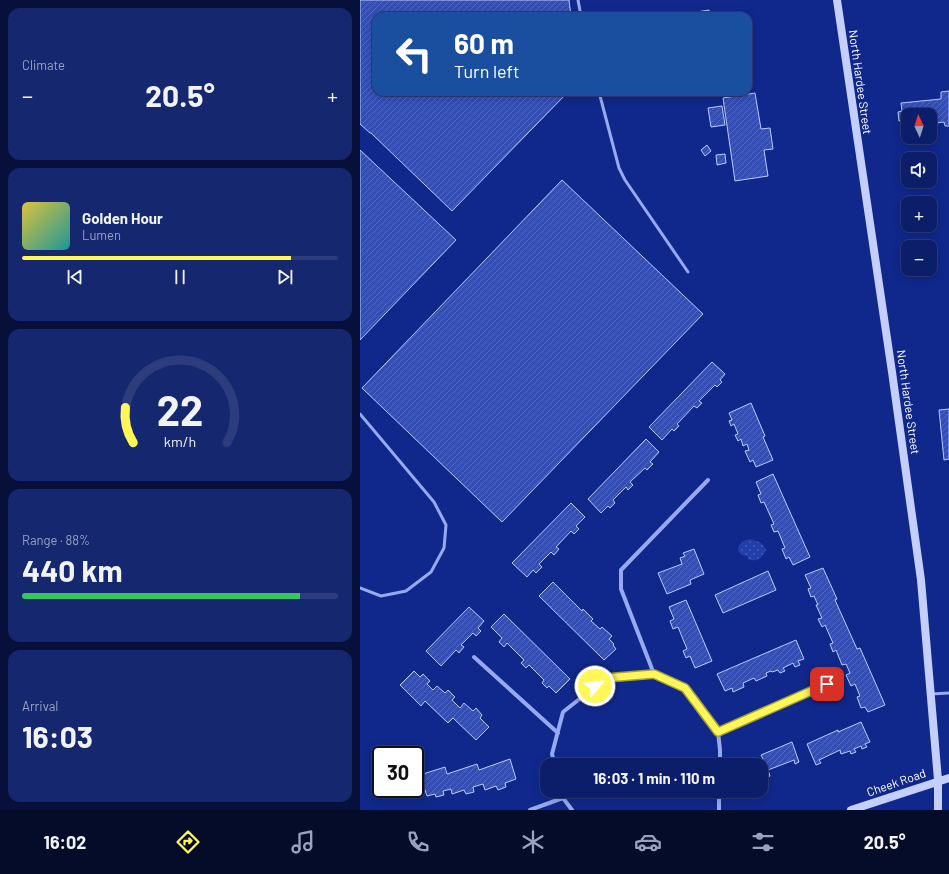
<!DOCTYPE html>
<html lang="en">
<head>
<meta charset="utf-8">
<style>
	body { margin:0; font-family:Barlow,sans-serif; background:#15276f; color:#f1f3f6; height:100vh; display:flex; flex-direction:column; font-size:15px; white-space:nowrap }
	* { box-sizing:border-box; margin:0 }
	p { font-size:13px; color:#9aa2c0 }
	.icon { flex:none; width:22px; height:22px; fill:none; stroke:currentColor; stroke-width:2; stroke-linecap:round; stroke-linejoin:round }
	.map { position:relative; flex:1; overflow:hidden }
	.details { display:flex; flex-direction:column; gap:8px; padding:8px; background:#07103a; width:360px }
	.details>* { flex:none }
	.hud { position:absolute; left:12px; top:12px; width:380px; height:84px; border-radius:12px; box-shadow:0 2px 10px #0003,0 0 0 1px #2c3c7d; background:#1a4fa0; color:#fff; overflow:hidden }
	.needle { width:26px; rotate:356deg }
	.tools { position:absolute; left:541px; top:108px; display:grid; gap:8px }
	.tools a { display:grid; place-items:center; width:36px; height:36px; border-radius:8px; background:#0c1e69; box-shadow:0 2px 10px #0003,0 0 0 1px #2c3c7d; font-size:20px }
	.speed { position:absolute; left:12px; top:746px; display:flex; gap:8px; font-size:20px; font-weight:700; text-align:center }
	.speed>* { display:grid; place-content:center; width:52px; height:52px; border-radius:50%; background:#0c1e69; box-shadow:0 2px 10px #0003,0 0 0 1px #2c3c7d; line-height:1 }
	.speed .limit { border:2px solid #111; border-radius:6px; background:#fff; color:#111 }
	.pin { position:absolute; display:grid; place-items:center; width:34px; height:34px; color:#fff; margin:-17px; border-radius:8px; box-shadow:0 2px 6px #0006 }
	.me { position:absolute; width:44px; margin:-22px; rotate:62deg; stroke-linejoin:round; filter:drop-shadow(0 0 3px #0008) }
	.turn { display:flex; align-items:center; gap:14px; height:84px; padding:0 16px; font-size:18px }
	.turn .icon { width:52px; height:52px; stroke-width:2.5 }
	.turn b { display:block; font-size:28px; line-height:34px }
	.big { font-size:30px; font-weight:700; line-height:1.1 }
	.details .tile { flex:1; display:flex; flex-direction:column; justify-content:center; gap:6px; min-width:0; padding:0 14px; border-radius:12px; background:#15276f }
	.details .dial { align-items:center; gap:0 }
	.dial svg { height:104px; overflow:visible; fill:none; stroke:#2c3c7d; stroke-width:7; stroke-linecap:round; text-anchor:middle }
	.dial text { fill:#f1f3f6; stroke:none }
	.song { display:flex; align-items:center; gap:12px }
	.cover { width:48px; height:48px; border-radius:6px; background:linear-gradient(135deg,hsl(50 70% 55%),hsl(180 70% 35%)) }
	.played { height:4px; border-radius:2px; background:linear-gradient(90deg,#fff757 85%,#2c3c7d 85%) }
	.keys { display:flex; justify-content:space-around; direction:ltr }
	.heat { display:flex; justify-content:space-between; align-items:center; font-size:22px; direction:ltr }
	.charge { height:6px; border-radius:3px; background:linear-gradient(90deg,#34c759 88%,#2c3c7d 0) }
	.trip { position:absolute; left:180px; top:758px; width:228px; height:40px; border-radius:12px; background:#0c1e69; box-shadow:0 2px 10px #0003,0 0 0 1px #2c3c7d; font-weight:700; line-height:40px; text-align:center }
	.menu { display:flex; height:64px; justify-content:space-around; align-items:center; background:#050c2a; color:#9aa2c0 }
	.menu .icon { width:28px; height:28px }
	.menu .current { color:#fff757 }
	.menu b { font-size:18px; color:#f1f3f6 }
	main { display:flex; flex:1; min-height:0 }
	.map>svg:first-child { display:block }
	.park { fill:url(#park-dots) }
	.building { fill:url(#building-hatch); stroke:#bdcbfd }
	.lines { fill:none; stroke-linecap:round; stroke-linejoin:round }
	.lane { stroke:#96a9f2; stroke-width:3 }
	.street { stroke:#96a9f2; stroke-width:4 }
	.secondary { stroke:#c5cffd; stroke-width:8 }
	.route-casing { stroke:#a6a139; stroke-width:10 }
	.route { stroke:#fff757; stroke-width:7 }
	.labels { text-anchor:middle; dominant-baseline:central; stroke-width:4; stroke-linejoin:round; paint-order:stroke }
	.street-label { font-size:12px; fill:#fff; stroke:#10288c }
</style>
</head>
<body>
<main>
<section class="details">
<div class="tile"><p>Climate</p>
<div class="heat"><a>−</a><b class="big">20.5°</b><a>+</a></div>
</div>
<div class="tile">
<div class="song"><i class="cover"></i><div><b>Golden Hour</b><p>Lumen</p></div></div>
<div class="played"></div>
<div class="keys"><svg class="icon" aria-label="previous" viewBox="0 0 24 24"><path d="M18 5L8 12l10 7zM5 5v14"/></svg><svg class="icon" aria-label="pause" viewBox="0 0 24 24"><path d="M8 5v14M16 5v14"/></svg><svg class="icon" aria-label="next" viewBox="0 0 24 24"><path d="M6 5l10 7-10 7zM19 5v14"/></svg></div>
</div>
<div class="tile dial"><svg viewBox="0 0 100 80">
<path d="M14 69A42 42 0 1 1 86 69"/>
<path d="M14 69A42 42 0 0 1 8 42" stroke="#fff757"/>
<text x="50" y="56" font-size="32" font-weight="700">22</text>
<text x="50" y="72" font-size="11">km/h</text>
</svg></div>
<div class="tile"><p>Range · 88%</p><b class="big">440 km</b><div class="charge"></div></div>
<div class="tile"><p>Arrival</p><b class="big">16:03</b></div>
</section>
<div class="map">
<svg width="589" height="810" viewBox="0 0 589 810">
	<defs>
		<pattern id="park-dots" width="8" height="8" patternUnits="userSpaceOnUse"><rect width="8" height="8" fill="#213eab"/><path d="M2 2h.1M6 6h.1" fill="none" stroke="#425bb8" stroke-width="1.8" stroke-linecap="round"/></pattern>
		<pattern id="building-hatch" width="6" height="6" patternUnits="userSpaceOnUse"><rect width="6" height="6" fill="#344eb4"/><path d="M-1 1l2-2M0 6l6-6M5 7l2-2" fill="none" stroke="#5269bf"/></pattern>
	</defs>
	<rect width="100%" height="100%" fill="#10288c"/>
	<path class="park" d="M 390,539 C 397,541 403,542 406,550 C 403,557 396,563 388,559 L 387,556 L 382,555 L 379,552 L 378,548 C 381,542 384,540 390,539 Z"/>
	<path class="building" d="M 0,0 L 209,0 L 211,16 L 16,16 L 16,92 L 208,92 L 92,211 L 11,133 L 10,133 L 0,124 Z
		M 349,10 L 350,16 L 311,16 Z
		M 589,91 L 589,126 L 585,126 L 584,122 L 570,124 L 570,115 L 548,115 L 548,126 L 544,127 L 543,120 L 539,121 L 538,112 L 542,111 L 541,103 L 581,99 L 581,92 Z
		M 395,93 L 401,129 L 410,128 L 413,149 L 404,150 L 408,176 L 375,181 L 363,98 Z
		M 362,106 L 365,125 L 351,127 L 348,108 Z
		M 347,145 L 351,151 L 345,156 L 341,150 Z
		M 0,150 L 96,240 L 0,340 Z
		M 365,154 L 366,163 L 357,165 L 356,155 Z
		M 202,180 L 343,314 L 142,522 L 2,388 Z
		M 352,362 L 365,374 L 360,380 L 362,382 L 357,387 L 355,385 L 339,401 L 342,403 L 337,408 L 334,406 L 317,424 L 319,426 L 314,431 L 312,429 L 302,440 L 289,427 Z
		M 391,403 L 405,436 L 403,437 L 413,460 L 396,467 L 393,460 L 390,462 L 385,451 L 389,450 L 387,444 L 383,446 L 381,439 L 378,441 L 375,435 L 378,434 L 374,424 L 371,426 L 369,421 L 372,420 L 369,413 Z
		M 589,409 L 589,459 L 584,460 L 579,410 Z
		M 286,439 L 299,452 L 290,462 L 293,464 L 287,470 L 285,468 L 270,482 L 273,485 L 268,490 L 266,487 L 253,500 L 255,503 L 250,508 L 248,506 L 241,513 L 228,499 Z
		M 413,474 L 450,557 L 433,565 L 429,557 L 426,559 L 422,549 L 425,548 L 418,531 L 414,532 L 411,525 L 414,524 L 404,502 L 401,503 L 398,495 L 401,494 L 396,482 Z
		M 211,503 L 225,517 L 216,526 L 219,529 L 214,534 L 211,531 L 196,547 L 199,549 L 194,555 L 191,552 L 179,564 L 182,567 L 176,573 L 173,570 L 167,577 L 152,563 Z
		M 334,549 L 344,574 L 330,580 L 331,584 L 307,594 L 298,573 L 322,564 L 320,558 L 325,556 L 323,553 Z
		M 463,568 L 477,599 L 475,600 L 497,649 L 500,648 L 525,705 L 508,712 L 505,707 L 501,708 L 497,697 L 500,696 L 495,684 L 491,686 L 486,675 L 490,673 L 486,664 L 482,665 L 476,650 L 473,652 L 470,644 L 473,643 L 465,625 L 462,627 L 458,619 L 462,618 L 456,605 L 458,605 L 454,596 L 451,597 L 448,589 L 451,588 L 445,575 Z
		M 408,571 L 416,590 L 363,613 L 355,595 Z
		M 193,582 L 222,611 L 223,609 L 233,619 L 231,621 L 240,629 L 242,627 L 252,636 L 249,639 L 254,644 L 253,645 L 256,649 L 244,660 L 179,596 Z
		M 326,600 L 352,661 L 335,668 L 330,656 L 326,658 L 323,651 L 327,649 L 318,627 L 313,629 L 310,621 L 314,619 L 309,607 Z
		M 109,607 L 124,621 L 118,628 L 121,631 L 116,636 L 113,633 L 101,645 L 104,647 L 99,653 L 96,650 L 81,666 L 66,651 Z
		M 144,614 L 210,679 L 196,693 L 189,686 L 187,688 L 182,683 L 184,680 L 169,665 L 166,668 L 161,663 L 164,660 L 147,643 L 144,647 L 139,642 L 142,638 L 131,627 Z
		M 436,640 L 444,659 L 438,661 L 440,665 L 435,667 L 433,663 L 423,668 L 425,671 L 420,673 L 418,670 L 412,672 L 411,671 L 406,673 L 407,676 L 396,681 L 394,678 L 383,683 L 384,687 L 373,692 L 372,688 L 365,691 L 357,674 Z
		M 54,671 L 60,677 L 63,674 L 70,681 L 67,684 L 73,690 L 77,686 L 85,693 L 88,690 L 95,697 L 92,700 L 100,708 L 104,703 L 113,711 L 116,708 L 122,715 L 120,718 L 129,727 L 116,740 L 93,718 L 88,723 L 65,701 L 61,706 L 40,685 Z
		M 501,722 L 510,742 L 505,744 L 507,747 L 502,749 L 501,746 L 494,749 L 496,752 L 491,754 L 490,751 L 481,754 L 480,750 L 459,760 L 461,763 L 456,765 L 447,744 L 478,730 L 478,732 Z
		M 432,742 L 439,762 L 435,764 L 434,760 L 408,770 L 410,776 L 406,778 L 408,781 L 403,783 L 402,780 L 401,781 L 401,765 L 387,765 L 403,759 L 401,755 Z
		M 150,759 L 156,779 L 145,783 L 146,787 L 138,790 L 136,786 L 125,790 L 123,784 L 113,787 L 114,792 L 106,794 L 104,790 L 92,794 L 91,789 L 83,791 L 84,795 L 76,797 L 75,794 L 67,796 L 60,775 L 85,767 L 87,774 L 117,764 L 119,770 Z"/>
	<g class="lines">
		<path class="lane" d="M 218,0 L 221,16
			M 239,92 L 259,168 L 265,180 L 328,272
			M 0,414 L 74,502 L 86,525 L 84,548 L 71,572 L 46,591 L 21,596 L 0,588
			M 571,694 L 589,693"/>
		<path class="street" d="M 114,657 L 198,733
			M 294,674 L 261,589 L 261,570 L 348,480
			M 358,732 L 467,684
			M 195,765 L 192,754 L 203,712 L 246,678 L 294,674 L 325,688 L 358,732 L 360,750 L 360,765
			M 201,791 L 203,798 L 212,810
			M 170,810 L 203,798
			M 359,810 L 359,791"/>
		<path class="secondary" d="M 477,0 L 532,372 L 561,580 L 578,780 L 578,810
			M 491,810 L 589,778"/>
	</g>
	<g class="lines">
		<defs>
			<path id="route" d="M 235,686 L 246,678 L 294,674 L 325,688 L 358,732 L 467,684"/>
		</defs>
		<use href="#route" class="route-casing"/>
		<use href="#route" class="route"/>
	</g>
	<g class="labels">
		<g class="street-label">
			<text transform="translate(501 82) rotate(82)">North Hardee Street</text>
			<text transform="translate(549 402) rotate(82)">North Hardee Street</text>
			<text transform="translate(536 782) rotate(-19)">Cheek Road</text>
		</g>
	</g>
</svg>
<div class="tools">
<a><svg class="needle" viewBox="-14 -14 28 28"><path d="M0-13l5 13h-10z" fill="#e53935"/><path d="M0 13l5-13h-10z" fill="#9aa2c0"/></svg></a>
<a><svg class="icon" aria-label="sound" viewBox="0 0 24 24"><path d="M4 9h4l5-4v14l-5-4H4zM17 9q2 3 0 6"/></svg></a>
<a>+</a>
<a>−</a>
</div>
<div class="speed"><div class="limit">30</div></div>
<div class="pin" style="left:467px;top:684px;background:#d93025"><svg class="icon" aria-label="arrive" viewBox="0 0 24 24"><path d="M6 21V4h12l-3 4 3 4H6"/></svg></div>
<svg class="me" style="left:235px;top:686px" viewBox="-20 -20 40 40"><circle r="17" fill="#fff757" stroke="#fff" stroke-width="3"/><path d="M0-11L8 9 0 5-8 9z" fill="#fff"/></svg>
<div class="trip">16:03 · 1 min · 110 m</div>
<div class="hud">
<div class="turn"><svg class="icon" aria-label="left" viewBox="0 0 24 24"><path d="M17 20v-9H6M10 6l-5 5 5 5"/></svg><div><b>60 m</b>Turn left</div></div>
</div>
</div>
</main>
<nav class="menu">
<b>16:02</b>
<svg class="icon current" aria-label="directions" viewBox="0 0 24 24"><path d="M12 3l9 9-9 9-9-9zM9 14v-3h6M13 9l2 2-2 2"/></svg>
<svg class="icon" aria-label="music" viewBox="0 0 24 24"><path d="M9 18V5l10-2v13"/><circle cx="6" cy="18" r="3"/><circle cx="16" cy="16" r="3"/></svg>
<svg class="icon" aria-label="phone" viewBox="0 0 24 24"><path d="M5 4h4l2 5-3 2q2 4 5 5l2-3 5 2v4C11 20 4 13 5 4z"/></svg>
<svg class="icon" aria-label="climate" viewBox="0 0 24 24"><path d="M12 3v18M4 7l16 10M4 17L20 7"/></svg>
<svg class="icon" aria-label="car" viewBox="0 0 24 24"><path d="M5 17H2v-5l4-1 3-4h7l3 4 3 1v5h-3M9 17h6M6 11h13"/><circle cx="7" cy="17" r="2"/><circle cx="17" cy="17" r="2"/></svg>
<svg class="icon" aria-label="filters" viewBox="0 0 24 24"><path d="M4 7h16M4 17h16"/><circle cx="9" cy="7" r="2"/><circle cx="15" cy="17" r="2"/></svg>
<b>20.5°</b>
</nav>
</body>
</html>
